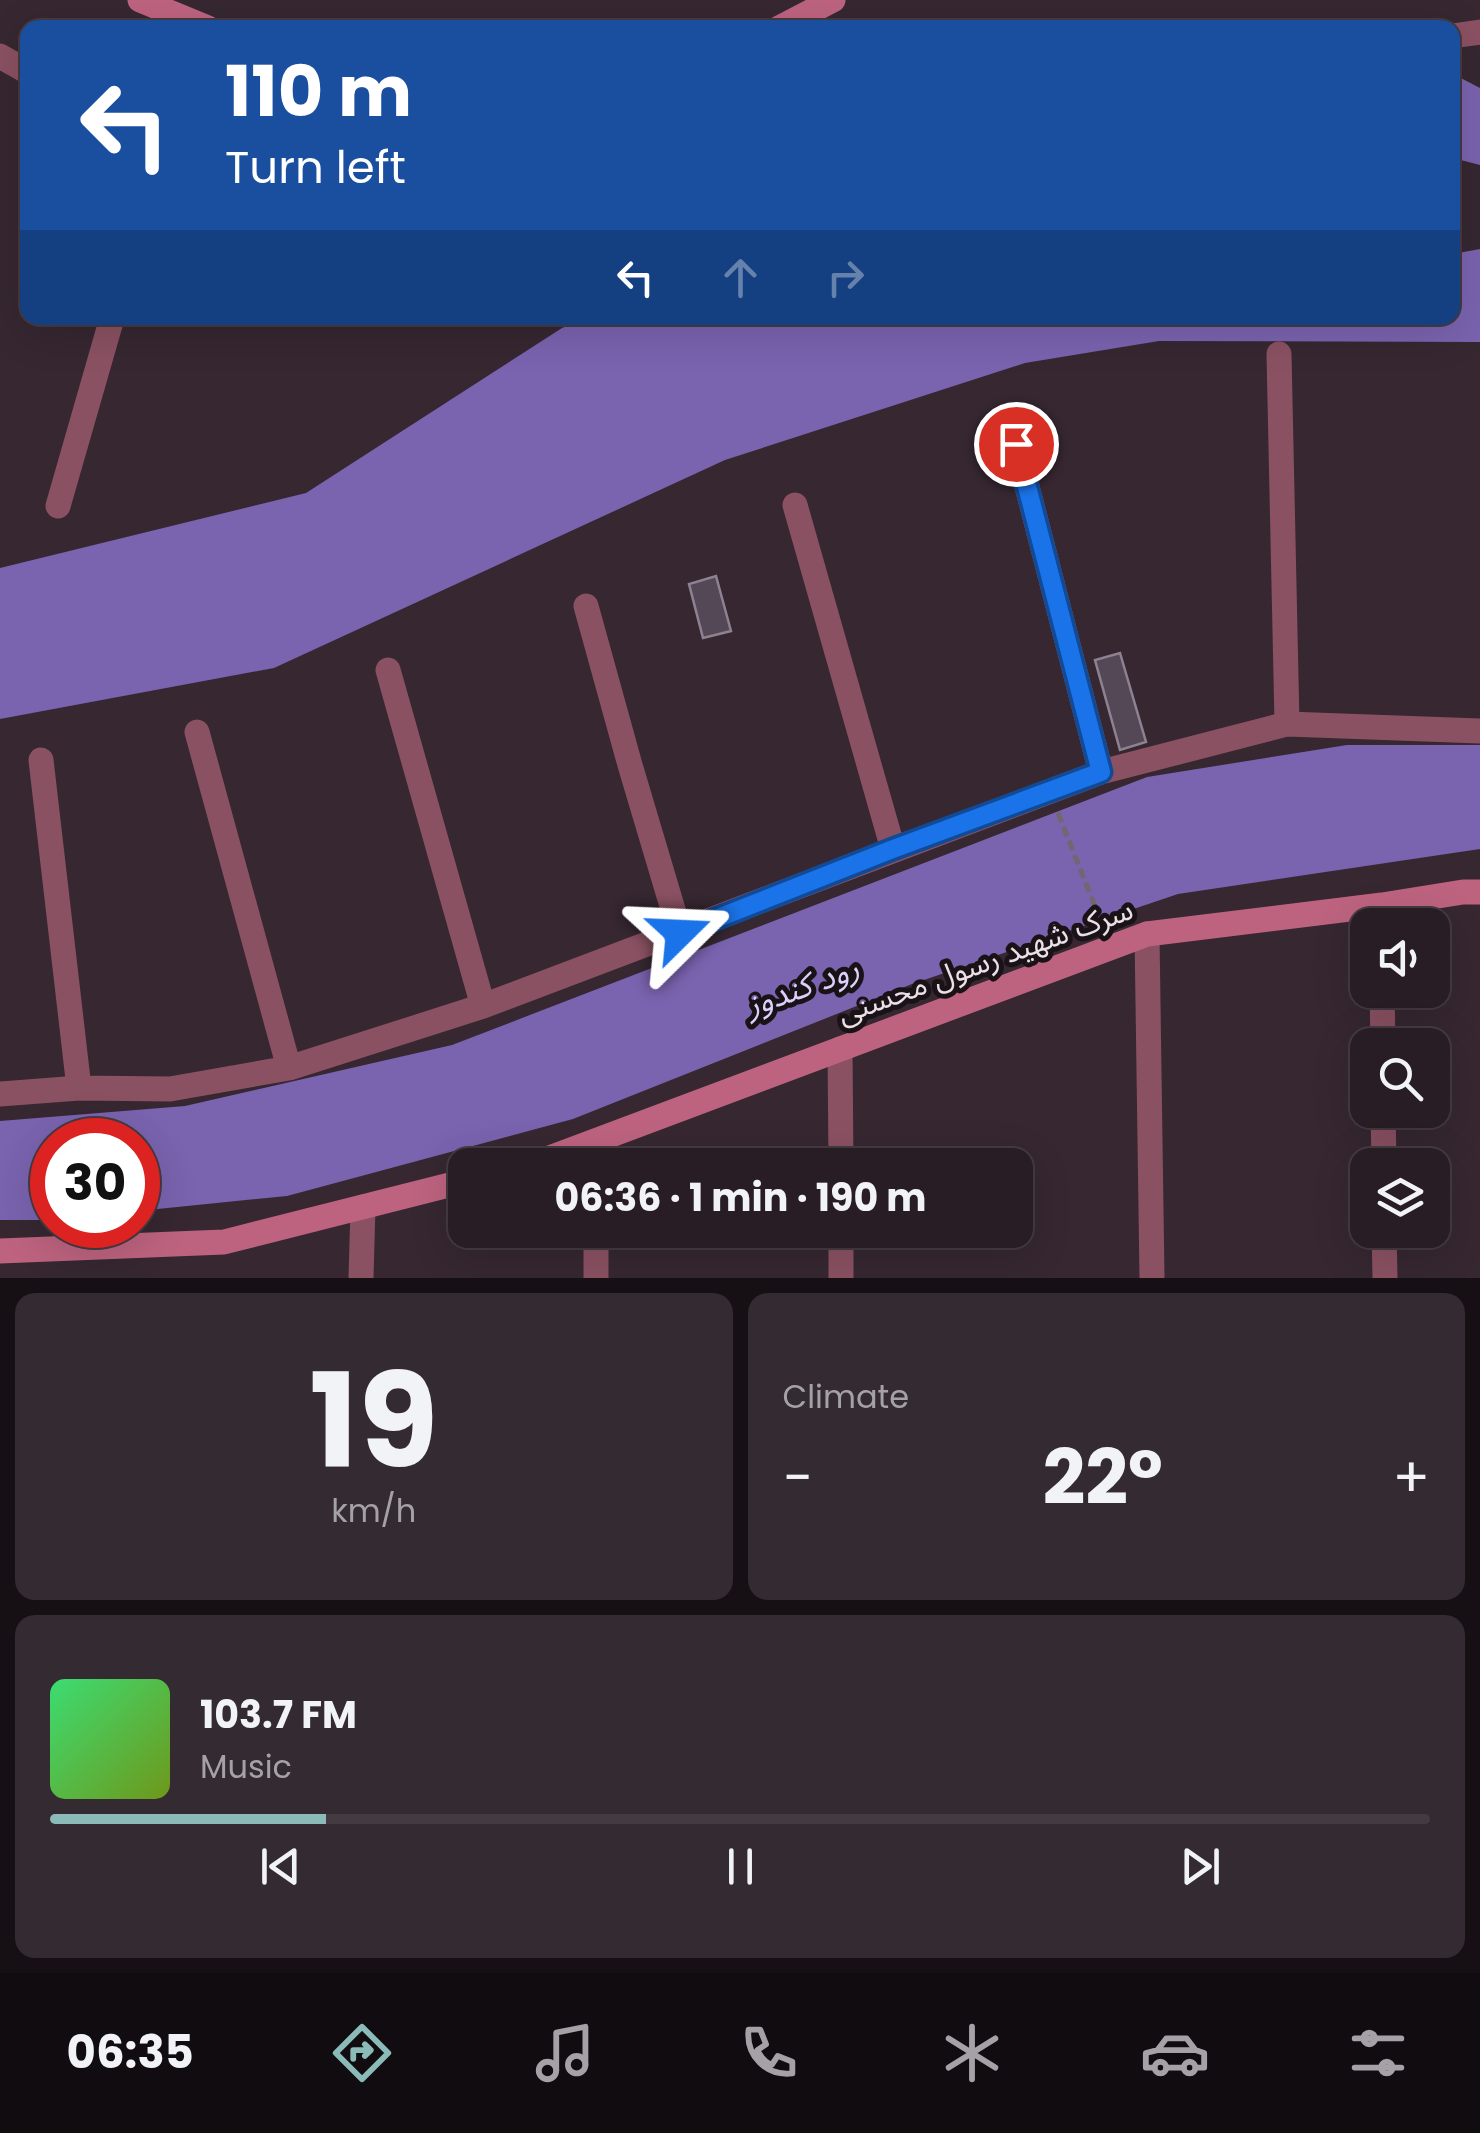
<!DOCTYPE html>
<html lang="en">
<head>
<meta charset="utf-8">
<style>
	body { margin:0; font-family:Poppins,"Noto Sans Arabic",sans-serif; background:#342a32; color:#f1f3f6; height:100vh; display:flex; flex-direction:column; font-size:38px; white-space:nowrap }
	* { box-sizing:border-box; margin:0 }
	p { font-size:32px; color:#a5a2a7 }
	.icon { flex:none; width:55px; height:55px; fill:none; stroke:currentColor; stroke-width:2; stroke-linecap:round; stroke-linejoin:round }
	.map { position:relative; height:1278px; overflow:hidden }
	.sheet { display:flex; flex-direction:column; gap:15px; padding:15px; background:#161014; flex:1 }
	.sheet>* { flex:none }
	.hud { position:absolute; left:20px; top:20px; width:1440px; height:305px; border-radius:20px; box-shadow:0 10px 40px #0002,0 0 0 2px #443b42; background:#1a4fa0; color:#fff; overflow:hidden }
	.controls { position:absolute; left:1350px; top:908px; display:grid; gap:20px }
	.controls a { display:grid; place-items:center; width:100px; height:100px; border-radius:20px; background:#281d25; box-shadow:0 10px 40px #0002,0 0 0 2px #443b42; font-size:50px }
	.speed { position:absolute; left:30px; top:1118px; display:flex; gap:20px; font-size:50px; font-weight:700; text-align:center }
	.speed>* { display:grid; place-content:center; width:130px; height:130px; border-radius:50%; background:#281d25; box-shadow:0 10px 40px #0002,0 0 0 2px #443b42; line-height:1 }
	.speed .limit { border:15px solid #d22; background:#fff; color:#111 }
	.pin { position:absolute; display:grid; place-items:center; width:85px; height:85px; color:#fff; margin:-42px; border:5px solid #fff; border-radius:50%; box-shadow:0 2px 10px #0007 }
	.me { position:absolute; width:110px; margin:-55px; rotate:69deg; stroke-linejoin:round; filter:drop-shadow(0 0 8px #0008) }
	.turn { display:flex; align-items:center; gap:35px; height:210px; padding:0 40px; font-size:45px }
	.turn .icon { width:130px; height:130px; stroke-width:2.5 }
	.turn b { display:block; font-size:70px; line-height:85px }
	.lanes { display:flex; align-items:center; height:95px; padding:0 40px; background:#0003; justify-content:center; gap:50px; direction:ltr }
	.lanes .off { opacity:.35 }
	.big { font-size:75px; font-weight:700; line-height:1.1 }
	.sheet .tile { flex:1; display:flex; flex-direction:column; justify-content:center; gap:15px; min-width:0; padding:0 35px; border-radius:20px; background:#342a32 }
	.sheet .dial { align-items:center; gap:0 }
	.dial b { font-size:130px; line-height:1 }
	.song { display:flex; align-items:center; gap:30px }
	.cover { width:120px; height:120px; border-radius:15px; background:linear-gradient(135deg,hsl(140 70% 55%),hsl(80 70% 35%)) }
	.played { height:10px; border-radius:5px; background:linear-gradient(90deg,#8bbbb9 20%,#443b42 20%) }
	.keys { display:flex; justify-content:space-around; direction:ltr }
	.heat { display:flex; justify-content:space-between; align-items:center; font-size:55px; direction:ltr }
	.sheet .tiles { flex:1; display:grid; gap:15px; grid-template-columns:1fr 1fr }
	.tile:last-child { grid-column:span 2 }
	.trip { position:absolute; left:448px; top:1148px; width:585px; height:100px; border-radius:20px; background:#281d25; box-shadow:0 10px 40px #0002,0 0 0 2px #443b42; font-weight:700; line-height:100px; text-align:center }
	.dock { display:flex; height:160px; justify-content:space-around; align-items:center; background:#100c0f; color:#a5a2a7 }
	.dock .icon { width:70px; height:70px }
	.dock .current { color:#8bbbb9 }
	.dock b { font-size:45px; color:#f1f3f6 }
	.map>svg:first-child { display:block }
	.water { fill:#7a63af }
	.building { fill:#544857; stroke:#8e8292; stroke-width:2.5 }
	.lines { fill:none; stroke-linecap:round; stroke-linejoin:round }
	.path { stroke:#73666f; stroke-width:5; stroke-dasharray:10 5; stroke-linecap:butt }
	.street { stroke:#8a5162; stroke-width:25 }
	.secondary { stroke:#bd637f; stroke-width:25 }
	.route-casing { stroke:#114b97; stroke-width:25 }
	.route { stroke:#1a73e8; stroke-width:18 }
	.labels { text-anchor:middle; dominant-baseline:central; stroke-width:10; stroke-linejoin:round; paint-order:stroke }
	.street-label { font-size:30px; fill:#eae0e6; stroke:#191217 }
	.water-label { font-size:32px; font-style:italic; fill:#dad0fa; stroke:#191217 }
</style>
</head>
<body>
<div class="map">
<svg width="1480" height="1278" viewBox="0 0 1480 1278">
	<rect width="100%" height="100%" fill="#362731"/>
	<path class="water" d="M 1453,74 L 1480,88 L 1480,165 L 1453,158 Z
		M 1480,249 L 1480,342 L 1159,341 L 1025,363 L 725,460 L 274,668 L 0,719 L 0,568 L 306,493 L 562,328 L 586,318 L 1452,318 L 1453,254 Z
		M 1347,745 L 1480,745 L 1480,849 L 1178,894 L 912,984 L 573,1119 L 287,1196 L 138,1211 L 138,1140 L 52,1140 L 52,1220 L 0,1220 L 0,1121 L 185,1106 L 452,1045 L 1147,777 Z"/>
	<path class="building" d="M 716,576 L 731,631 L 703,638 L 689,584 Z
		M 1120,653 L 1146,742 L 1120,750 L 1095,660 Z"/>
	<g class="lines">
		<path class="path" d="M 1058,813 L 1102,924"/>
		<path class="street" d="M 1452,36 L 1480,32
			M 0,56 L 28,72
			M 1279,354 L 1287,724
			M 1016,444 L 1101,772
			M 795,505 L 893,849
			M 58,506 L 112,318
			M 586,606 L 630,765 L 680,933
			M 388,670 L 483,1006
			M 197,732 L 289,1068
			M 41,760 L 79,1088
			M 1147,934 L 1152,1278
			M 1382,990 L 1383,1045
			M 840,1049 L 841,1165
			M 0,1094 L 79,1088 L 170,1089 L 289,1068 L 483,1006 L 1101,772 L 1287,724 L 1480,731
			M 1383,1110 L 1384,1165
			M 597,1165 L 597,1141
			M 841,1230 L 841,1278
			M 1384,1230 L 1385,1278
			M 361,1278 L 363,1207
			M 596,1278 L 596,1230"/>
		<path class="secondary" d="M 140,0 L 208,28
			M 779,28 L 833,0
			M 531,1165 L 1147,934 L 1382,905 L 1463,892 L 1480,892
			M 0,1251 L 224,1242 L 465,1181"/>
	</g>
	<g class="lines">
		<defs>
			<path id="route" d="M 680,933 L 893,849 L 1101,772 L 1016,444"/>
		</defs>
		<use href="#route" class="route-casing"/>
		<use href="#route" class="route"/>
	</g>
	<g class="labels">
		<g class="street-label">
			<text transform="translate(985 961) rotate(-20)">سرک شهید رسول محسنی</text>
		</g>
		<g class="water-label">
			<text transform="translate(802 986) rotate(-20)">رود کندوز</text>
		</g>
	</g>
</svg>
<div class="controls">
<a><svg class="icon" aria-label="sound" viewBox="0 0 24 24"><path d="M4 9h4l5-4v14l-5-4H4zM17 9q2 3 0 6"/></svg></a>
<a><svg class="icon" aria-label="search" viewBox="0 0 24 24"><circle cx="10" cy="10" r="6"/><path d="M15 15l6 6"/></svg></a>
<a><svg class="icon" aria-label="layers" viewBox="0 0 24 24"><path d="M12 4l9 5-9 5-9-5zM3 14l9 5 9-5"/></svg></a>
</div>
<div class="speed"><div class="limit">30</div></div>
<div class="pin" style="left:1016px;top:444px;background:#d93025"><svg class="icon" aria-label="arrive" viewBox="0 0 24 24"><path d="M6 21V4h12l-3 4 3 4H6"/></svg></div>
<svg class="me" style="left:680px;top:933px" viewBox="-20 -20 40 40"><path d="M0-17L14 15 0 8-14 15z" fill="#1a73e8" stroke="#fff" stroke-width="4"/></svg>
<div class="trip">06:36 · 1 min · 190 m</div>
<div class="hud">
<div class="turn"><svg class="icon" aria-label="left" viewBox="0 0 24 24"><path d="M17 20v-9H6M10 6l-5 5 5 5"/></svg><div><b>110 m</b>Turn left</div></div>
<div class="lanes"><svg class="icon" aria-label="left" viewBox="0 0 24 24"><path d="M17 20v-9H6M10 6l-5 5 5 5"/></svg><svg class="icon off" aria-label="ahead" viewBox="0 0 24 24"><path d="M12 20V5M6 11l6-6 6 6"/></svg><svg class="icon off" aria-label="right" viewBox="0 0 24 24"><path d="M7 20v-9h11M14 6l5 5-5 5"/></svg></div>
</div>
</div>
<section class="sheet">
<div class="tiles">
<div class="tile dial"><b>19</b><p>km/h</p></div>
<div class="tile"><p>Climate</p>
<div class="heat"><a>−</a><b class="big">22°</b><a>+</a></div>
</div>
<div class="tile">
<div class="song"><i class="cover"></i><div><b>103.7 FM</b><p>Music</p></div></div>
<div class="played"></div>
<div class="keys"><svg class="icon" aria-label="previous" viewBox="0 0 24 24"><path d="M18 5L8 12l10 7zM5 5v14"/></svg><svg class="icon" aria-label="pause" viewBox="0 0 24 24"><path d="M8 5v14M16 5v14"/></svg><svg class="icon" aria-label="next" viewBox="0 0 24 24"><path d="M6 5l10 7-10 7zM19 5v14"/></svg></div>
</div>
</div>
</section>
<nav class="dock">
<b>06:35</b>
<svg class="icon current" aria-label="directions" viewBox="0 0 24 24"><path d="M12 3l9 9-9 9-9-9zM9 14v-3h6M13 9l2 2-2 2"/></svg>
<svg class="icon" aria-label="music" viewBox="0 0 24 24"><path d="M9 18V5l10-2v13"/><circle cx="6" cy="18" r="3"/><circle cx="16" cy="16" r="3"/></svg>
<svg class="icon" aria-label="phone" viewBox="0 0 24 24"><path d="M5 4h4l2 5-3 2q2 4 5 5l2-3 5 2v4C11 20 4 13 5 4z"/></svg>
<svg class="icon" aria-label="climate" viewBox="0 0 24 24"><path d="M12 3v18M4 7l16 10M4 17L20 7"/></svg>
<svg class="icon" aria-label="car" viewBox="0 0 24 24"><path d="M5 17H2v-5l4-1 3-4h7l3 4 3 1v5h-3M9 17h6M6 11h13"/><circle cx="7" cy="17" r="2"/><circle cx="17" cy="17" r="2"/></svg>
<svg class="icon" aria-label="filters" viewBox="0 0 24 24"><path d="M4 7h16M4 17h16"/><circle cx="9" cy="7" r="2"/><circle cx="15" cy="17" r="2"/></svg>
</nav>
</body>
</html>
